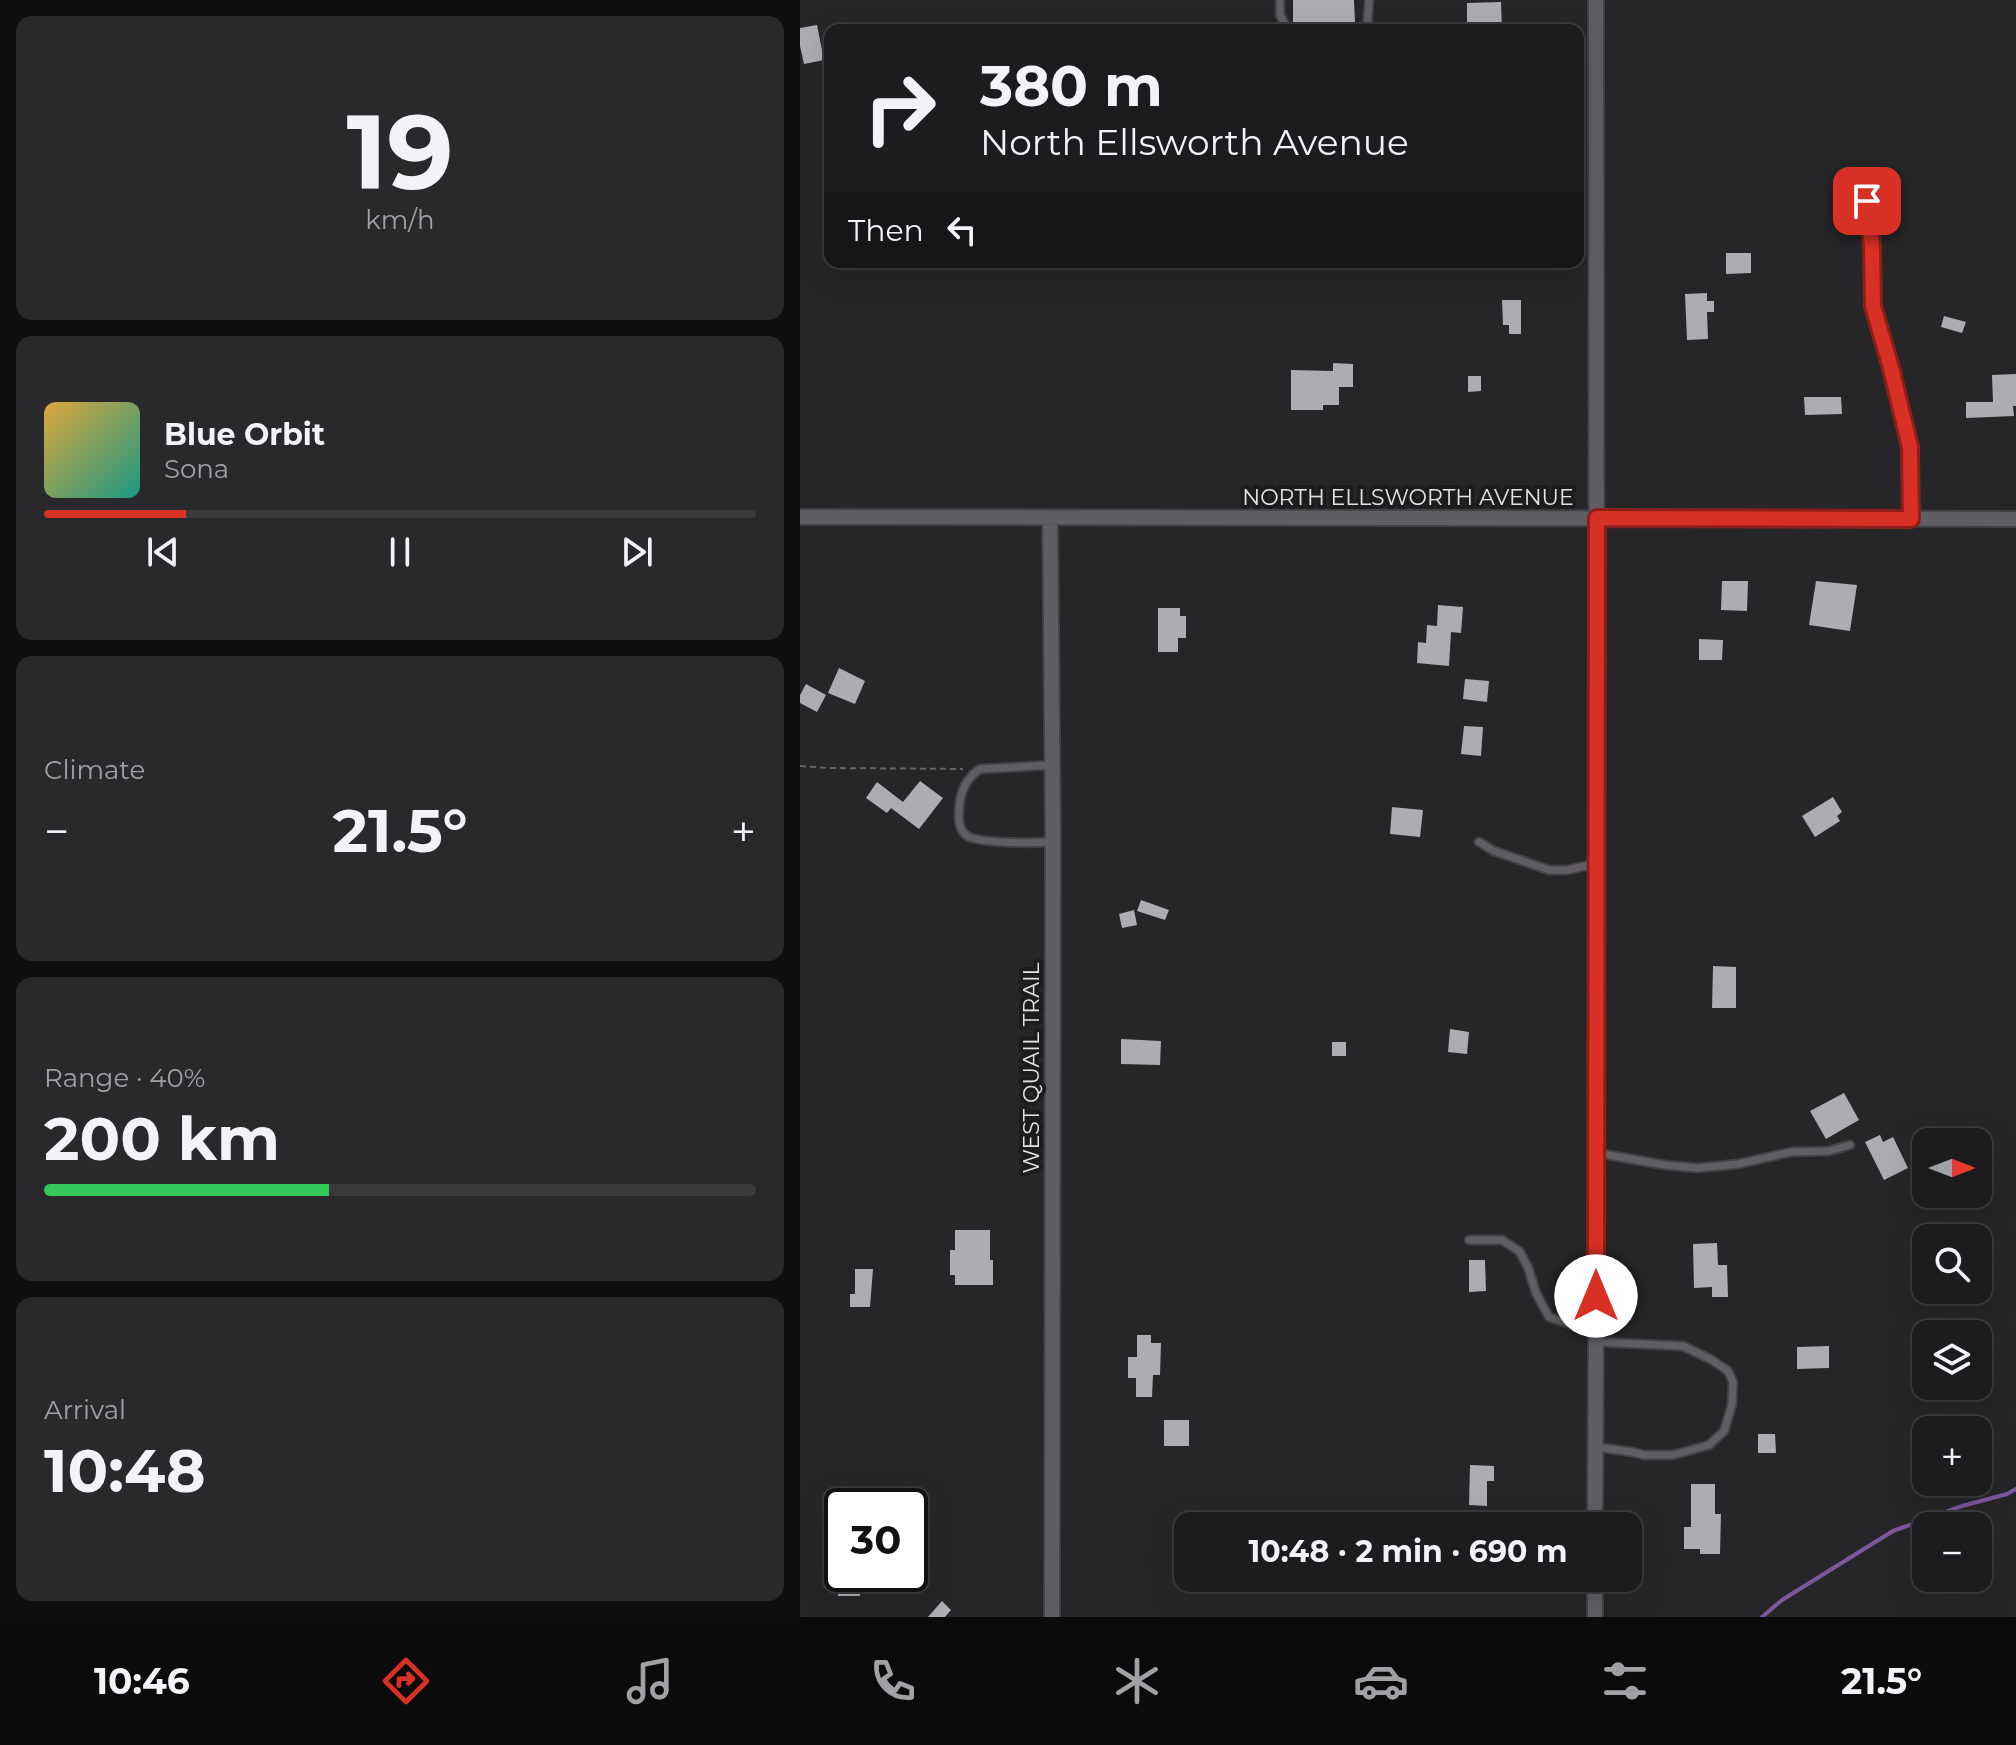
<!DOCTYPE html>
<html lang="en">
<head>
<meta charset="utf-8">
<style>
	body { margin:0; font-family:Montserrat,sans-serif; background:#29292b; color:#f1f3f6; height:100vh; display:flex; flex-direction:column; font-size:30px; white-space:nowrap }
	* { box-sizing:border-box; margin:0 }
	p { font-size:26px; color:#a0a1a4 }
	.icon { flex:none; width:44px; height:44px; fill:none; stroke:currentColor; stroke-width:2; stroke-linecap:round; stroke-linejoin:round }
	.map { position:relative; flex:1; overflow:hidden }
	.sheet { display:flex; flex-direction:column; gap:16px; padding:16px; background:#0f0f10; width:800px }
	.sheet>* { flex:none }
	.banner { position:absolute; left:24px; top:24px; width:760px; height:244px; border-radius:16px; box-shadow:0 8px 32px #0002,0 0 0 2px #3a3a3c; background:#1c1c1e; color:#f1f3f6; overflow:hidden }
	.needle { width:52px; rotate:90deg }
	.tools { position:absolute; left:1112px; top:1128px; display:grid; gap:16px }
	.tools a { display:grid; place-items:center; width:80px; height:80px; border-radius:16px; background:#1c1c1e; box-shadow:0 8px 32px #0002,0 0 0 2px #3a3a3c; font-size:40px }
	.speed { position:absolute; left:24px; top:1488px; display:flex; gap:16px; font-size:40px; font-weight:700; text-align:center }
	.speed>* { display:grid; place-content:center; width:104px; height:104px; border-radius:50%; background:#1c1c1e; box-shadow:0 8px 32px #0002,0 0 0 2px #3a3a3c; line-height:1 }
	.speed .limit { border:4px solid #111; border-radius:12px; background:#fff; color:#111 }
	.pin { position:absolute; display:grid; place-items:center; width:68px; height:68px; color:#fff; margin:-34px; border-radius:16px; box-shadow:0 4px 12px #0006 }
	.me { position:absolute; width:88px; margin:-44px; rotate:0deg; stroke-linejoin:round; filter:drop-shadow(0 0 6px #0008) }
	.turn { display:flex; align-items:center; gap:28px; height:168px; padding:0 24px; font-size:36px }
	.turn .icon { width:104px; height:104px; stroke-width:2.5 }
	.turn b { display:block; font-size:56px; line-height:68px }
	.then { display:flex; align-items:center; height:76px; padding:0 24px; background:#0003; gap:16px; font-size:30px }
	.big { font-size:60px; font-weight:700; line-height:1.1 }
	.sheet .card { flex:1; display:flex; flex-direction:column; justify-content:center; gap:12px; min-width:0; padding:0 28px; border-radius:16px; background:#29292b }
	.sheet .dial { align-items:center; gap:0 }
	.dial b { font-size:104px; line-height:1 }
	.song { display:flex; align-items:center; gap:24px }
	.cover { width:96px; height:96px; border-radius:12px; background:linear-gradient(135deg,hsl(40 70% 55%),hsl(170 70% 35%)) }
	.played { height:8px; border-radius:4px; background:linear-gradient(90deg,#d93025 20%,#3a3a3c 20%) }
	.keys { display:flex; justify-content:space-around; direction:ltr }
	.heat { display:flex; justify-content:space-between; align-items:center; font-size:44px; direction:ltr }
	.charge { height:12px; border-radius:6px; background:linear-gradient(90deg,#34c759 40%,#3a3a3c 0) }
	.trip { position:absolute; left:374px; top:1512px; width:468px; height:80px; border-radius:16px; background:#1c1c1e; box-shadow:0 8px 32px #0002,0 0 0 2px #3a3a3c; font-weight:700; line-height:80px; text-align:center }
	.menu { display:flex; height:128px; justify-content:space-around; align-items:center; background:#0b0b0c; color:#a0a1a4 }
	.menu .icon { width:56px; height:56px }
	.menu .selected { color:#d93025 }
	.menu b { font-size:36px; color:#f1f3f6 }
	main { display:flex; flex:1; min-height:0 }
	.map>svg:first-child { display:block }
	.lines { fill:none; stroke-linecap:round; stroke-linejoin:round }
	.stream { stroke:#7d589d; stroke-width:4 }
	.building { fill:#aeacb0 }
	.lane-casing { stroke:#424143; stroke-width:11 }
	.street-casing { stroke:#424143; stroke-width:18 }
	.path { stroke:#656467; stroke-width:2; stroke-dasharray:6 4; stroke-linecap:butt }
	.lane { stroke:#605e62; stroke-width:7 }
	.street { stroke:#605e62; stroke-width:14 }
	.route-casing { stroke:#8d1f18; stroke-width:20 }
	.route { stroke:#d93025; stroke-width:14 }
	.labels { text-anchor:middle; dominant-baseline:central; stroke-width:8; stroke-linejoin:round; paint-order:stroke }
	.street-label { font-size:22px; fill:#e2e1e3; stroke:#1d1b1e }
</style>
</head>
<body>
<main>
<section class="sheet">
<div class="card dial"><b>19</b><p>km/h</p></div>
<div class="card">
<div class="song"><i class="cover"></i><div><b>Blue Orbit</b><p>Sona</p></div></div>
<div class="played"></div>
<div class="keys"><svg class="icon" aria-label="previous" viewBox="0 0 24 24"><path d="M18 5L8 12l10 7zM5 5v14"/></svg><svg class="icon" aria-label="pause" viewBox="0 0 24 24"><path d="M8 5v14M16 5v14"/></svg><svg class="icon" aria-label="next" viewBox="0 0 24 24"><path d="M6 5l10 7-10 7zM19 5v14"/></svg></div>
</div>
<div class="card"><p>Climate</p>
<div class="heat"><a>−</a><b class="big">21.5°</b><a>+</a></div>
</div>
<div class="card"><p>Range · 40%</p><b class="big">200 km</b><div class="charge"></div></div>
<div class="card"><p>Arrival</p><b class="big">10:48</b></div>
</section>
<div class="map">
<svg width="1216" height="1617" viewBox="0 0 1216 1617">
	<rect width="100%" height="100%" fill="#262528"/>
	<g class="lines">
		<path class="stream" d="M 962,1617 L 982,1600 L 1093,1531 L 1162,1506 L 1207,1494 L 1216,1489"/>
	</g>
	<path class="building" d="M 493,0 L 554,0 L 555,22 L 493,23 Z
		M 701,2 L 702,30 L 667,30 L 667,3 Z
		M 17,25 L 24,60 L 4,64 L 0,46 L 0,28 Z
		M 926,253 L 951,253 L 951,273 L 926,274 Z
		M 907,293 L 907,301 L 914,301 L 914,312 L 907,312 L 908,339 L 887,340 L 885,294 Z
		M 702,300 L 721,300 L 721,334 L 709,334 L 709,325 L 703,325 Z
		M 1144,316 L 1166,322 L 1162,333 L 1141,327 Z
		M 533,363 L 553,364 L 553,387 L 539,387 L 539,405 L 523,405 L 523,410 L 491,410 L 491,370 L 533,371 Z
		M 1216,374 L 1216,406 L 1213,406 L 1214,416 L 1166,418 L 1166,402 L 1193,402 L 1192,375 Z
		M 668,376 L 681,376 L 681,391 L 668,392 Z
		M 1004,397 L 1041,397 L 1042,414 L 1005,415 Z
		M 922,581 L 948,581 L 947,611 L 921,610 Z
		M 1016,581 L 1057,585 L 1050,631 L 1009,625 Z
		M 638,605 L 663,607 L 661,633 L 651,632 L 649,666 L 617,663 L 618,642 L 626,643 L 627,625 L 637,626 Z
		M 358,608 L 380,608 L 380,616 L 386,616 L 386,638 L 378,638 L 378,652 L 358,652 Z
		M 899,639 L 923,640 L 922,660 L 899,660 Z
		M 39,668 L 65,681 L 55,704 L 28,693 Z
		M 665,679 L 689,681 L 687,702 L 663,699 Z
		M 6,684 L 26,695 L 17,712 L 0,703 L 0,695 Z
		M 664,726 L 683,727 L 681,756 L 661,754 Z
		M 120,781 L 143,798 L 119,829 L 91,808 L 87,813 L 66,798 L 77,782 L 103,802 Z
		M 1033,797 L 1042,812 L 1037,816 L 1040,821 L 1015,837 L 1002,816 Z
		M 592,807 L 623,810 L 620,837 L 590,834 Z
		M 341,900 L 369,910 L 365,920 L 337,911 Z
		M 334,910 L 337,925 L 322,928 L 319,914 Z
		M 913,966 L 936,967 L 936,1008 L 912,1008 Z
		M 650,1029 L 669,1032 L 667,1054 L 648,1052 Z
		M 321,1039 L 361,1041 L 360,1065 L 321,1064 Z
		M 532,1042 L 546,1042 L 546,1056 L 532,1056 Z
		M 1044,1093 L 1059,1120 L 1026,1139 L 1010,1111 Z
		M 1080,1135 L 1083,1142 L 1093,1137 L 1108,1168 L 1084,1180 L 1065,1142 Z
		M 155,1230 L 190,1230 L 190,1260 L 193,1260 L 193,1285 L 155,1285 L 155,1275 L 150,1275 L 150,1250 L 155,1250 Z
		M 917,1243 L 918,1265 L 927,1265 L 928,1297 L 912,1297 L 912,1287 L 894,1288 L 893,1244 Z
		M 669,1260 L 685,1260 L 686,1291 L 669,1292 Z
		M 55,1269 L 73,1269 L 70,1307 L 50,1307 L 50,1294 L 55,1294 Z
		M 337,1335 L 351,1335 L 351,1343 L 361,1343 L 360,1375 L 353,1375 L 352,1397 L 336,1397 L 336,1378 L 328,1378 L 328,1357 L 337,1357 Z
		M 1029,1346 L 1029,1368 L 997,1369 L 997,1347 Z
		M 364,1420 L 389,1420 L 389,1446 L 364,1446 Z
		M 958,1434 L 975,1434 L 976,1453 L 958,1453 Z
		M 670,1465 L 694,1466 L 694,1481 L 687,1481 L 687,1506 L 669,1505 Z
		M 891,1484 L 915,1484 L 915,1514 L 921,1514 L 920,1554 L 900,1554 L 900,1549 L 884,1549 L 884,1527 L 891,1527 Z
		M 31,1567 L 42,1567 L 42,1574 L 67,1574 L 68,1586 L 60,1586 L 60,1596 L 38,1596 L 38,1579 L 31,1579 Z
		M 142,1601 L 151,1610 L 145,1617 L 128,1617 Z"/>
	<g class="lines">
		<defs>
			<path id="lane" d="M 480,0 L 480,15 L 488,30
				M 567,30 L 569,0
				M 1067,201 L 1072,247 L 1073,306 L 1091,368 L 1110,447 L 1111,518
				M 253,765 L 180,769 C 170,775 162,788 160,800 C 159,811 156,827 166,835 C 176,844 237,843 253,842
				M 679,842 L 694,851 L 749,870 L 768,870 L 797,863
				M 797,1153 L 865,1165 L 898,1168 L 938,1164 L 991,1152 L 1029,1151 L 1050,1145
				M 669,1240 L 702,1240 L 719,1251 L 728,1267 L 736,1293 L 749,1317 L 773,1325 L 796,1325
				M 796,1447 L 832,1452 L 844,1455 L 873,1455 L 909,1445 L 924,1431 L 932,1405 L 933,1382 L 928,1371 L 912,1360 L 883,1346 L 796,1342"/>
			<path id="street" d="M 0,517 L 1216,519
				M 250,519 L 253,835 L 252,1617
				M 795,1526 L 797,1153 L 796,0
				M 795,1617 L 795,1578"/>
		</defs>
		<use href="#lane" class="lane-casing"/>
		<use href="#street" class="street-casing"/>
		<path class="path" d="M 0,766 L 29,768 L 163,769"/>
		<use href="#lane" class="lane"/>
		<use href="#street" class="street"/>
	</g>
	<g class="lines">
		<defs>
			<path id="route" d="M 796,1296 L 797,518 L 1111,519 L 1110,447 L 1091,368 L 1073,306 L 1072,247 L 1067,201"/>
		</defs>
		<use href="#route" class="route-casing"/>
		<use href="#route" class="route"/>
	</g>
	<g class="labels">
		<g class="street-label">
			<text x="608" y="497">NORTH ELLSWORTH AVENUE</text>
			<text transform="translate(231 1068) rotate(-90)">WEST QUAIL TRAIL</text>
		</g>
	</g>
</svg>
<div class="tools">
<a><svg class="needle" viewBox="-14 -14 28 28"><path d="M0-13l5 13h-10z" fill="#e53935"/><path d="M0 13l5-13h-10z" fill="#a0a1a4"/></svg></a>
<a><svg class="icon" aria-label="search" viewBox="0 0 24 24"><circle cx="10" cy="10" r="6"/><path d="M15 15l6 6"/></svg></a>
<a><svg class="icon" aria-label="layers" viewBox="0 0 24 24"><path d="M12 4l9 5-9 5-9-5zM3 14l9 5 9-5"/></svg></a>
<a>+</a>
<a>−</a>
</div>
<div class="speed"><div class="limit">30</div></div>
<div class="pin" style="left:1067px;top:201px;background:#d93025"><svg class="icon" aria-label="arrive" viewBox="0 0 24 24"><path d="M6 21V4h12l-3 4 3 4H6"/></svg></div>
<svg class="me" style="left:796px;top:1296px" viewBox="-20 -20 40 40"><circle r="19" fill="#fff"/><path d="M0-13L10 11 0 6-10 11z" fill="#d93025"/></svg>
<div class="trip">10:48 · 2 min · 690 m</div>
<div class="banner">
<div class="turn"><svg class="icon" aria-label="right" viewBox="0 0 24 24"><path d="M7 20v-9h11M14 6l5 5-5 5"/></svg><div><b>380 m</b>North Ellsworth Avenue</div></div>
<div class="then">Then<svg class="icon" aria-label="left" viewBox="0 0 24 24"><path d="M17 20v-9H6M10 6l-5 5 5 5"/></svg></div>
</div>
</div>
</main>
<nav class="menu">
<b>10:46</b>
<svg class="icon selected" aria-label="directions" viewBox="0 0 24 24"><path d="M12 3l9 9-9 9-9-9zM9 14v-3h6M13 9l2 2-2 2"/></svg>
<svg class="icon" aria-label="music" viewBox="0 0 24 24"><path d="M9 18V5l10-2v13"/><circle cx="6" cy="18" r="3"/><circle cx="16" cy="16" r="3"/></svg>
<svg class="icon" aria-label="phone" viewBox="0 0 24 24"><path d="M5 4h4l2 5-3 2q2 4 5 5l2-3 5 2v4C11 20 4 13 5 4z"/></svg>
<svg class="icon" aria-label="climate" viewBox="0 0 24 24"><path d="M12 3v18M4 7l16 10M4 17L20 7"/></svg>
<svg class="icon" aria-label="car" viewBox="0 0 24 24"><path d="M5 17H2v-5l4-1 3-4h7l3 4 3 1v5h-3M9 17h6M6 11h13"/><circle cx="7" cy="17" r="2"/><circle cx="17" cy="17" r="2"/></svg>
<svg class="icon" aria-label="filters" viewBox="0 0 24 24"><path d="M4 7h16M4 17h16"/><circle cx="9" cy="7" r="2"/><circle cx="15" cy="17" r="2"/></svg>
<b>21.5°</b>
</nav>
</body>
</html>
